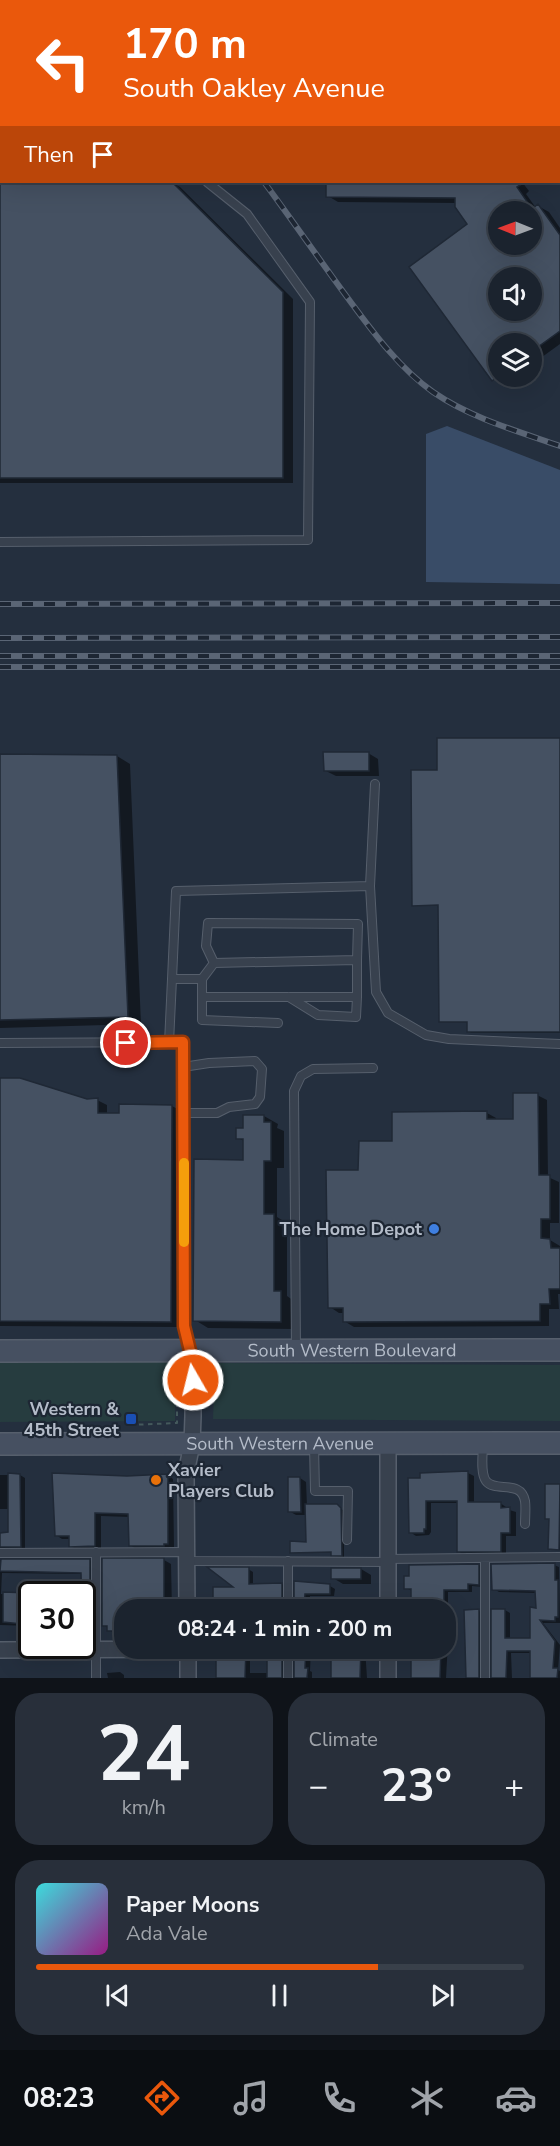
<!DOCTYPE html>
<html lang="en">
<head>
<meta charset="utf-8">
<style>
	body { margin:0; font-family:"Nunito Sans",sans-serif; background:#282f3a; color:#f1f3f6; height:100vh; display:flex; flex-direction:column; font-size:22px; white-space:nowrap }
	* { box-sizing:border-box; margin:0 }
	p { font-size:20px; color:#a0a4aa }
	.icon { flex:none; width:33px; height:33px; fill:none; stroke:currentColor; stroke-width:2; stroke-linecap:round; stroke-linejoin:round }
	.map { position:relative; height:1678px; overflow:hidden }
	.details { display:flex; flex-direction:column; gap:15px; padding:15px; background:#0f1319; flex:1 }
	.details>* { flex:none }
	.banner { position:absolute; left:0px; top:0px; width:561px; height:183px; box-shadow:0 6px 24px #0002,0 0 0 2px #39404a; background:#ea580c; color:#fff; overflow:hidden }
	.needle { width:39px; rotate:271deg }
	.fabs { position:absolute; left:488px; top:201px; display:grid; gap:12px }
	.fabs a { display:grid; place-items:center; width:54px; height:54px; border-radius:50%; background:#1b232e; box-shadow:0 6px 24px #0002,0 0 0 2px #39404a; font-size:30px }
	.speed { position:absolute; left:18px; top:1581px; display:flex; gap:12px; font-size:30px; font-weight:700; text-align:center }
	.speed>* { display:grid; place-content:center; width:78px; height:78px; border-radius:50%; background:#1b232e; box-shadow:0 6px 24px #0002,0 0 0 2px #39404a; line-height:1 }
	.speed .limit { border:3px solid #111; border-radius:9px; background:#fff; color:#111 }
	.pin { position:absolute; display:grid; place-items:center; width:51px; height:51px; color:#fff; margin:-26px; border:3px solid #fff; border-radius:50%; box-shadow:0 2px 6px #0007 }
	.me { position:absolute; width:66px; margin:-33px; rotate:352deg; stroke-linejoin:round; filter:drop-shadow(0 0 4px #0008) }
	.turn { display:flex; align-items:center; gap:21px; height:126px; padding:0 24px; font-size:27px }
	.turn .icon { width:78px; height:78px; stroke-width:2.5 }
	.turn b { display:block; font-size:42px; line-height:51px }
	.then { display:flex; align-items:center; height:57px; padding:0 24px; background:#0003; gap:12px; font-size:22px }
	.big { font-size:45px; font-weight:700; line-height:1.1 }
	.details .tile { flex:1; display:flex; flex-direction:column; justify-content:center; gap:9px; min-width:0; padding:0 21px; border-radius:24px; background:#282f3a }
	.details .dial { align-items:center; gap:0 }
	.dial b { font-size:78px; line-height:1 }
	.song { display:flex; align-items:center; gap:18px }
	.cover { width:72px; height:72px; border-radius:9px; background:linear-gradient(135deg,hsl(180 70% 55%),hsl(310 70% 35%)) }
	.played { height:6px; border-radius:3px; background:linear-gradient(90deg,#ea580c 70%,#39404a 70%) }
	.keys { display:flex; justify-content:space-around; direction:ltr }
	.heat { display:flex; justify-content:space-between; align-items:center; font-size:33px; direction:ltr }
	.details .tiles { flex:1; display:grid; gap:15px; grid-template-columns:1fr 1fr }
	.tile:last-child { grid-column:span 2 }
	.trip { position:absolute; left:114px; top:1599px; width:342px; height:60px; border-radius:24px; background:#1b232e; box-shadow:0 6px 24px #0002,0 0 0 2px #39404a; font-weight:700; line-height:60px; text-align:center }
	.tabs { display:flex; height:96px; justify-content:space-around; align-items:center; background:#0b0e12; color:#a0a4aa }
	.tabs .icon { width:42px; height:42px }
	.tabs .on { color:#ea580c }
	.tabs b { font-size:27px; color:#f1f3f6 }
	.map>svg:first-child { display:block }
	.green { fill:#263c3f }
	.water { fill:#394c67 }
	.shadow { fill:#0007; fill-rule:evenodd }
	.building { fill:#455162; stroke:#1f2835; stroke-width:1.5; fill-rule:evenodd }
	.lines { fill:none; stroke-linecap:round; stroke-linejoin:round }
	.lane-casing { stroke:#565f6c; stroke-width:10 }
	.street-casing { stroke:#565f6c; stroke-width:18 }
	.secondary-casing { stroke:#565f6c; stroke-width:24 }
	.path { stroke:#44595c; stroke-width:2; stroke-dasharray:4.5 4.5; stroke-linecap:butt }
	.lane { stroke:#38414e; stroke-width:8 }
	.street { stroke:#38414e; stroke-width:15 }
	.secondary { stroke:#465061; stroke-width:21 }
	.rail-casing { stroke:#5a6575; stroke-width:6 }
	.rail { stroke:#1d2633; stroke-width:4; stroke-dasharray:11; stroke-linecap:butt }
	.route-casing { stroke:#983908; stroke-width:15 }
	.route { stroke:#ea580c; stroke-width:10 }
	.slow { stroke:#f59e0b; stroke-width:10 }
	.shop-dot { fill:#3f7fe0; stroke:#1d2633; stroke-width:2 }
	.transit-dot { fill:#1a4fb4; stroke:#1d2633; stroke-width:2 }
	.food-dot { fill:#e8710a; stroke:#1d2633; stroke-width:2 }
	.labels { text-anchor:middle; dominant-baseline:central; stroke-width:4.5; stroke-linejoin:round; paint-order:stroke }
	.poi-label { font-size:18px; font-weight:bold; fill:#b4bcc9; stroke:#1d2633; text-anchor:end }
	.street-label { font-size:18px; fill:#b4bcc9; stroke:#1d2633 }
</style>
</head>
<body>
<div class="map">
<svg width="560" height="1678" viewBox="0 0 560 1678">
	<rect width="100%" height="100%" fill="#242f3e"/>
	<path class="green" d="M 176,1361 L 175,1421 L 0,1422 L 0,1363 Z
		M 215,1363 L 560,1365 L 560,1421 L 213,1419 Z"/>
	<path class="water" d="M 447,426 L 560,470 L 560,584 L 426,582 L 426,434 Z"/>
	<path class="shadow" d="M 343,0 L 467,0 L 467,2 L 343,2 Z
		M 0,181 L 170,182 L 180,187 L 293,299 L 293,483 L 0,483 Z
		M 328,182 L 522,182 L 529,191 L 526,194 L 536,208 L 538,206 L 549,212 L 560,228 L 560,344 L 531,365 L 531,344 L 498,344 L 498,376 L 515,376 L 503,385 L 493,379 L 469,224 L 456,203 L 338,202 L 328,196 ZM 498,212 L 531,212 L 531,244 L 498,244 ZM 498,278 L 531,278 L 531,310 L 498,310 Z
		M 560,740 L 560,1033 L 471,1033 L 468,1031 L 468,1022 L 441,1021 L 440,906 L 414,905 L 438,771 Z
		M 368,753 L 378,759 L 379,776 L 336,776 L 326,771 Z
		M 0,756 L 117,756 L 130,764 L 141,1024 L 0,1028 Z
		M 0,1079 L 87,1100 L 97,1100 L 107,1105 L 107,1114 L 120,1114 L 120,1105 L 172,1106 L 181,1111 L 180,1327 L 0,1326 Z
		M 537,1095 L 547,1100 L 548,1177 L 559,1182 L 559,1223 L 550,1223 L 550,1240 L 560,1246 L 560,1294 L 558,1294 L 559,1309 L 549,1309 L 549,1326 L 354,1327 L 344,1321 L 344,1313 L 339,1313 L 330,1307 L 360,1172 L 394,1142 L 487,1113 L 496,1118 L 496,1121 L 515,1120 Z
		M 245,1116 L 264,1116 L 278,1124 L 277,1128 L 284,1131 L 284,1168 L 277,1168 L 277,1217 L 287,1223 L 287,1296 L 294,1301 L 294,1329 L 208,1328 L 195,1320 L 244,1161 L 244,1141 L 238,1138 L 244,1130 Z
		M 468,1473 L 474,1476 L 474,1504 L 500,1503 L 506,1507 L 506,1509 L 516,1512 L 516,1536 L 506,1536 L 506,1554 L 464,1555 L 458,1551 L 458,1503 L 431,1503 L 431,1532 L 429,1535 L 416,1536 L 410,1532 L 421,1474 Z
		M 0,1475 L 20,1475 L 25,1478 L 25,1549 L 3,1550 L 0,1553 L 0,1534 L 9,1534 L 9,1509 L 0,1509 Z
		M 167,1475 L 173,1479 L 174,1547 L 169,1547 L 169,1549 L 136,1549 L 130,1545 L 130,1517 L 101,1516 L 101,1549 L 76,1549 L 70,1546 L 70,1539 L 62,1539 L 56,1535 L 127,1477 Z
		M 300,1478 L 306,1482 L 307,1506 L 337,1505 L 344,1511 L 344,1557 L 335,1556 L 332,1553 L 294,1553 L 291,1552 L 308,1544 L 307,1515 L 296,1515 L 289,1511 Z
		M 547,1485 L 560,1486 L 560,1550 L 550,1548 L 549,1519 L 546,1518 Z
		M 0,1560 L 90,1560 L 94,1563 L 94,1628 L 83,1625 L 83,1574 L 2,1573 L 1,1594 L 44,1594 L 32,1594 L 32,1626 L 0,1625 Z
		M 164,1560 L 171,1564 L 172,1610 L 124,1610 L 124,1629 L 109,1629 L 104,1625 Z
		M 479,1565 L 484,1568 L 484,1587 L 472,1586 L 472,1592 L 448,1592 L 448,1607 L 446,1607 L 448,1642 L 446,1678 L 412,1678 L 412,1648 L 446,1648 L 446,1610 L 412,1610 L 412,1591 L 406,1588 Z
		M 554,1565 L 559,1567 L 560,1623 L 543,1623 L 560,1645 L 558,1670 L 560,1671 L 560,1678 L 531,1678 L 532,1653 L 511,1653 L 512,1678 L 492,1678 L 492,1610 L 505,1610 L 510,1613 L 510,1639 L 531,1640 L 537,1610 L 537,1593 L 499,1592 L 494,1589 Z
		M 248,1569 L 253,1572 L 253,1585 L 282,1584 L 287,1587 L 287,1610 L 252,1608 L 252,1610 L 215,1610 L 238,1589 Z
		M 361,1569 L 371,1575 L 371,1584 L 343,1584 L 333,1578 Z
		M 296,1583 L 330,1586 L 335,1589 L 334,1596 L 310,1596 L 309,1610 L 295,1610 Z
		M 479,1611 L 484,1614 L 484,1678 L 467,1678 Z
		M 109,1630 L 124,1632 L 124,1634 L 116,1634 Z
		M 217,1648 L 250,1648 L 250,1673 L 268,1673 L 268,1648 L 288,1648 L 287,1678 L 215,1678 L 217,1678 Z
		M 295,1648 L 311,1648 L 310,1671 L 312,1672 L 312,1678 L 295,1678 Z
		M 331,1648 L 365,1648 L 367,1678 L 333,1678 L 333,1652 Z
		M 120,1672 L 124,1675 L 124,1678 L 108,1678 L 107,1673 Z"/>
	<path class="building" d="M 0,182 L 172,182 L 283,292 L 283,478 L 0,478 Z
		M 326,182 L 525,182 L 517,187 L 532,209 L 538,204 L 560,235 L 560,331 L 531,352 L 531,344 L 498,344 L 498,376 L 492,381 L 409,267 L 467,224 L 455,207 L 455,198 L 326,197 ZM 498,212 L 531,212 L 531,244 L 498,244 ZM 498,278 L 531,278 L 531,310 L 498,310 Z
		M 437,738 L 560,738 L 560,1032 L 467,1032 L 467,1022 L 439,1022 L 438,905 L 412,906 L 411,770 L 437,770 Z
		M 323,752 L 369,752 L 369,771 L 324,771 Z
		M 0,754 L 117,755 L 128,1017 L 0,1020 Z
		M 0,1078 L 20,1078 L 87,1099 L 98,1098 L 98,1113 L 119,1113 L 119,1104 L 172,1105 L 171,1322 L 0,1321 Z
		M 513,1093 L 538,1093 L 539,1175 L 550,1175 L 550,1219 L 541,1219 L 541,1238 L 550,1239 L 551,1248 L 560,1248 L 560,1289 L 549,1289 L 550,1304 L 540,1304 L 540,1321 L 343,1322 L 343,1308 L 328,1308 L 326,1170 L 358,1170 L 359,1141 L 392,1141 L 392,1112 L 487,1111 L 487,1119 L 513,1119 Z
		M 243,1115 L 264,1115 L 264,1122 L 271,1122 L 271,1161 L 264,1161 L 264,1214 L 274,1214 L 274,1291 L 281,1291 L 281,1322 L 193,1321 L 194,1159 L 243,1160 L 243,1139 L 236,1139 L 236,1128 L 243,1128 Z
		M 468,1471 L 468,1502 L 501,1502 L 501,1508 L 510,1507 L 510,1533 L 501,1533 L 501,1552 L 457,1552 L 457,1501 L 426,1501 L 426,1529 L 424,1529 L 424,1533 L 409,1533 L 408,1478 L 420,1478 L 420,1473 Z
		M 8,1473 L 20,1474 L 21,1547 L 0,1547 L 0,1533 L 8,1532 Z
		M 52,1473 L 127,1476 L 168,1474 L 168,1544 L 164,1544 L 164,1546 L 129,1546 L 128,1514 L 95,1513 L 95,1546 L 69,1547 L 69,1536 L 55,1536 Z
		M 288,1477 L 300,1477 L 301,1512 L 288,1512 Z
		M 545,1484 L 560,1484 L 559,1550 L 548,1549 L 549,1519 L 545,1519 Z
		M 305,1504 L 337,1504 L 341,1508 L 342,1556 L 331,1556 L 331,1552 L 290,1553 L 290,1541 L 306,1542 Z
		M 102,1558 L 164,1558 L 164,1610 L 124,1610 L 124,1631 L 107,1631 L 107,1626 L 102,1626 Z
		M 1,1559 L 90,1559 L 90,1626 L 82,1626 L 81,1573 L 0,1571 Z
		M 555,1563 L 555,1580 L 558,1580 L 558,1617 L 555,1617 L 555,1621 L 540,1620 L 555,1641 L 553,1668 L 558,1668 L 557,1678 L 530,1678 L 530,1651 L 507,1651 L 506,1678 L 491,1678 L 491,1609 L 505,1609 L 505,1638 L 530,1638 L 530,1607 L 536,1608 L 535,1591 L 492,1590 L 491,1564 Z
		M 479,1564 L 479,1585 L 468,1584 L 468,1590 L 444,1590 L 444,1605 L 433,1605 L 433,1610 L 411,1610 L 411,1589 L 404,1589 L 404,1576 L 409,1576 L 409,1565 Z
		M 207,1567 L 249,1567 L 249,1584 L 282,1583 L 282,1607 L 280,1607 L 280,1610 L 268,1610 L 268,1606 L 247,1606 L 247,1610 L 213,1610 L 213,1587 L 233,1587 Z
		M 331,1568 L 361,1568 L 361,1579 L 331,1579 Z
		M 294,1581 L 330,1584 L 330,1594 L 305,1594 L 304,1608 L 294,1607 Z
		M 3,1592 L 30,1593 L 31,1625 L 3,1622 Z
		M 479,1609 L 479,1678 L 466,1678 L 464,1610 Z
		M 216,1648 L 246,1648 L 245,1678 L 216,1678 Z
		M 267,1648 L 282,1648 L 282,1678 L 267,1678 Z
		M 294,1648 L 306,1648 L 305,1668 L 308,1668 L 307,1678 L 294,1678 Z
		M 331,1648 L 361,1648 L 360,1678 L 331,1678 Z
		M 411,1648 L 441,1648 L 440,1678 L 411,1678 Z"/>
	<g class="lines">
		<defs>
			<path id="lane" d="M 0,135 L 2,135
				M 0,542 L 308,540 L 310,302 L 247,214 L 207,182
				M 375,784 L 370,886 L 376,992 L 388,1013 L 426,1035 L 449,1039 L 560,1044
				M 214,963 L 206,946 L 208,923 L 358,924 L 357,960
				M 172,979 L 176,891 L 370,886
				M 202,979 L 214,963 L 357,960 L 357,997
				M 202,997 L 357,997 L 356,1017 L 318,1015 L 289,997
				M 0,1043 L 183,1042 L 184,1326 L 189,1349
				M 169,1043 L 172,979 L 202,979 L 202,1020 L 278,1023
				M 183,1067 L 209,1063 L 255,1061 L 262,1069 L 260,1097 L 255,1104 L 229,1107 L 217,1113 L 183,1113
				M 296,1350 L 294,1091 L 301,1076 L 313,1069 L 373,1068
				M 483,1444 C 483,1453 480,1473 486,1481 C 495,1493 521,1479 525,1501 C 526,1508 525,1517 525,1524
				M 314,1445 L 315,1491 L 348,1491 L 347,1540
				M 96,1552 L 96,1678
				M 0,1553 L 187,1552
				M 485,1558 L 485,1678
				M 388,1559 L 560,1557
				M 187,1561 L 388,1562
				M 288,1561 L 288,1610
				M 288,1648 L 288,1678"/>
			<path id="street" d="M 187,1610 L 186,1473 L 192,1444 L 193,1416 L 193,1363 L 189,1350
				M 388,1610 L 388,1444
				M 0,1650 L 188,1649
				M 188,1678 L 188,1648
				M 388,1678 L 388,1648"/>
			<g id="secondary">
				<path id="s1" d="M 0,1351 L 560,1350"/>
				<path id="s2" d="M 0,1444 L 560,1443"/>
			</g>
		</defs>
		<use href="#lane" class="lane-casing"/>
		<use href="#street" class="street-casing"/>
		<use href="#secondary" class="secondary-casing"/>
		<path class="path" d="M 130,1425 L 177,1423 L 177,1369"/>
		<use href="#lane" class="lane"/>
		<use href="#street" class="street"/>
		<use href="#secondary" class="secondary"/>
		<defs>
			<path id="rail" d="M 135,0 L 136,2
				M 264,182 C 292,220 319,259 347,297 C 373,332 398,367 433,392 C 471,418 517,431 560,446
				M 0,604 L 560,603
				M 0,638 L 560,637
				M 0,656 L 560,656
				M 0,667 L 560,667"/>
		</defs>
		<use href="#rail" class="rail-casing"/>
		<use href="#rail" class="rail"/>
	</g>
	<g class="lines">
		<defs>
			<path id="route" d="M 126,1043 L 183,1042 L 184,1326 L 193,1363 L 193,1380"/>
		</defs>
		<use href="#route" class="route-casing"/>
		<use href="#route" class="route"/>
		<path class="slow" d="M 184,1163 L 184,1242"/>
	</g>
	<circle class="shop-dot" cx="434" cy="1229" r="6"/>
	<rect class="transit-dot" x="125" y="1413" width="12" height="12" rx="3"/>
	<circle class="food-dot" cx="156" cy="1480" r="6"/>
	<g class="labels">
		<g class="poi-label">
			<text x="422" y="1229">The Home Depot</text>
			<text x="119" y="1409">Western &amp;<tspan x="119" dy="21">45th Street</tspan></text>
			<text x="168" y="1470" text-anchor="start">Xavier<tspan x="168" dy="21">Players Club</tspan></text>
		</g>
		<g class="street-label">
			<text stroke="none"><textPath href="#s1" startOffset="352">South Western Boulevard</textPath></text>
			<text stroke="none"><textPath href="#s2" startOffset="280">South Western Avenue</textPath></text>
		</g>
	</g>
</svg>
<div class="fabs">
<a><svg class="needle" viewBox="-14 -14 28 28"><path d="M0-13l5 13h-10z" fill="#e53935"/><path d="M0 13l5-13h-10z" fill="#a0a4aa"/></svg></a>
<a><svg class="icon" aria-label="sound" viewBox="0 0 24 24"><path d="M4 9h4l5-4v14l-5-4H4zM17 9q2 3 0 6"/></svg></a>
<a><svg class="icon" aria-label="layers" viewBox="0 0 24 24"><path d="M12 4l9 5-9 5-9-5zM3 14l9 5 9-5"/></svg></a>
</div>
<div class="speed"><div class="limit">30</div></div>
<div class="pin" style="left:126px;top:1043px;background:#d93025"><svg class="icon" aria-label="arrive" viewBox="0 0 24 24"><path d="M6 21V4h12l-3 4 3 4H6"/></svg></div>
<svg class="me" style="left:193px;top:1380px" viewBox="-20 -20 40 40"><circle r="17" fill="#ea580c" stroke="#fff" stroke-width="3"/><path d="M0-11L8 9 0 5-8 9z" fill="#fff"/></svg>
<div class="trip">08:24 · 1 min · 200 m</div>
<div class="banner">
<div class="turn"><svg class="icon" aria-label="left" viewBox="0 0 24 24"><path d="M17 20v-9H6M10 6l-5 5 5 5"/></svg><div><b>170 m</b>South Oakley Avenue</div></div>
<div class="then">Then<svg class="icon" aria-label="arrive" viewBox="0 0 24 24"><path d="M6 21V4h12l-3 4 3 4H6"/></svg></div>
</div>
</div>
<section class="details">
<div class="tiles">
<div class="tile dial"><b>24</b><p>km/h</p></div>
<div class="tile"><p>Climate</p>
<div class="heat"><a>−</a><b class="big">23°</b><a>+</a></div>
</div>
<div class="tile">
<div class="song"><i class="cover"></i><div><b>Paper Moons</b><p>Ada Vale</p></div></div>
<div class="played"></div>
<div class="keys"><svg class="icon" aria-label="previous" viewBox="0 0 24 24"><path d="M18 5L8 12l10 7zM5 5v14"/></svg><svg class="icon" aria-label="pause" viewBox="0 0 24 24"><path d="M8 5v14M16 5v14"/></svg><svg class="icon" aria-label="next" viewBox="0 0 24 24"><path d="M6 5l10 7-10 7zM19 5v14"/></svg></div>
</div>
</div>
</section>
<nav class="tabs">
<b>08:23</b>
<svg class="icon on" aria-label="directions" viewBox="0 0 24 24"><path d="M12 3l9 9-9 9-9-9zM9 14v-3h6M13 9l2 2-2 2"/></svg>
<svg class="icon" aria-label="music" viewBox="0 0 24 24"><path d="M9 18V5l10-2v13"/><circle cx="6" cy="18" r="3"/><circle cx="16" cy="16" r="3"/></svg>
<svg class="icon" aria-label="phone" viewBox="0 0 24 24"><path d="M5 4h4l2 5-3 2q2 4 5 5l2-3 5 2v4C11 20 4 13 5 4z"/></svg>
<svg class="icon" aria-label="climate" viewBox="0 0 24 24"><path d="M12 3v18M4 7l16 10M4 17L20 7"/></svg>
<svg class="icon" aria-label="car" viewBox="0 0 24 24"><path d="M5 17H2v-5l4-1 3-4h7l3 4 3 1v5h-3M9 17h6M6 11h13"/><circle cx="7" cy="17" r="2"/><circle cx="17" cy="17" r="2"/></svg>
</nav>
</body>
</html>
